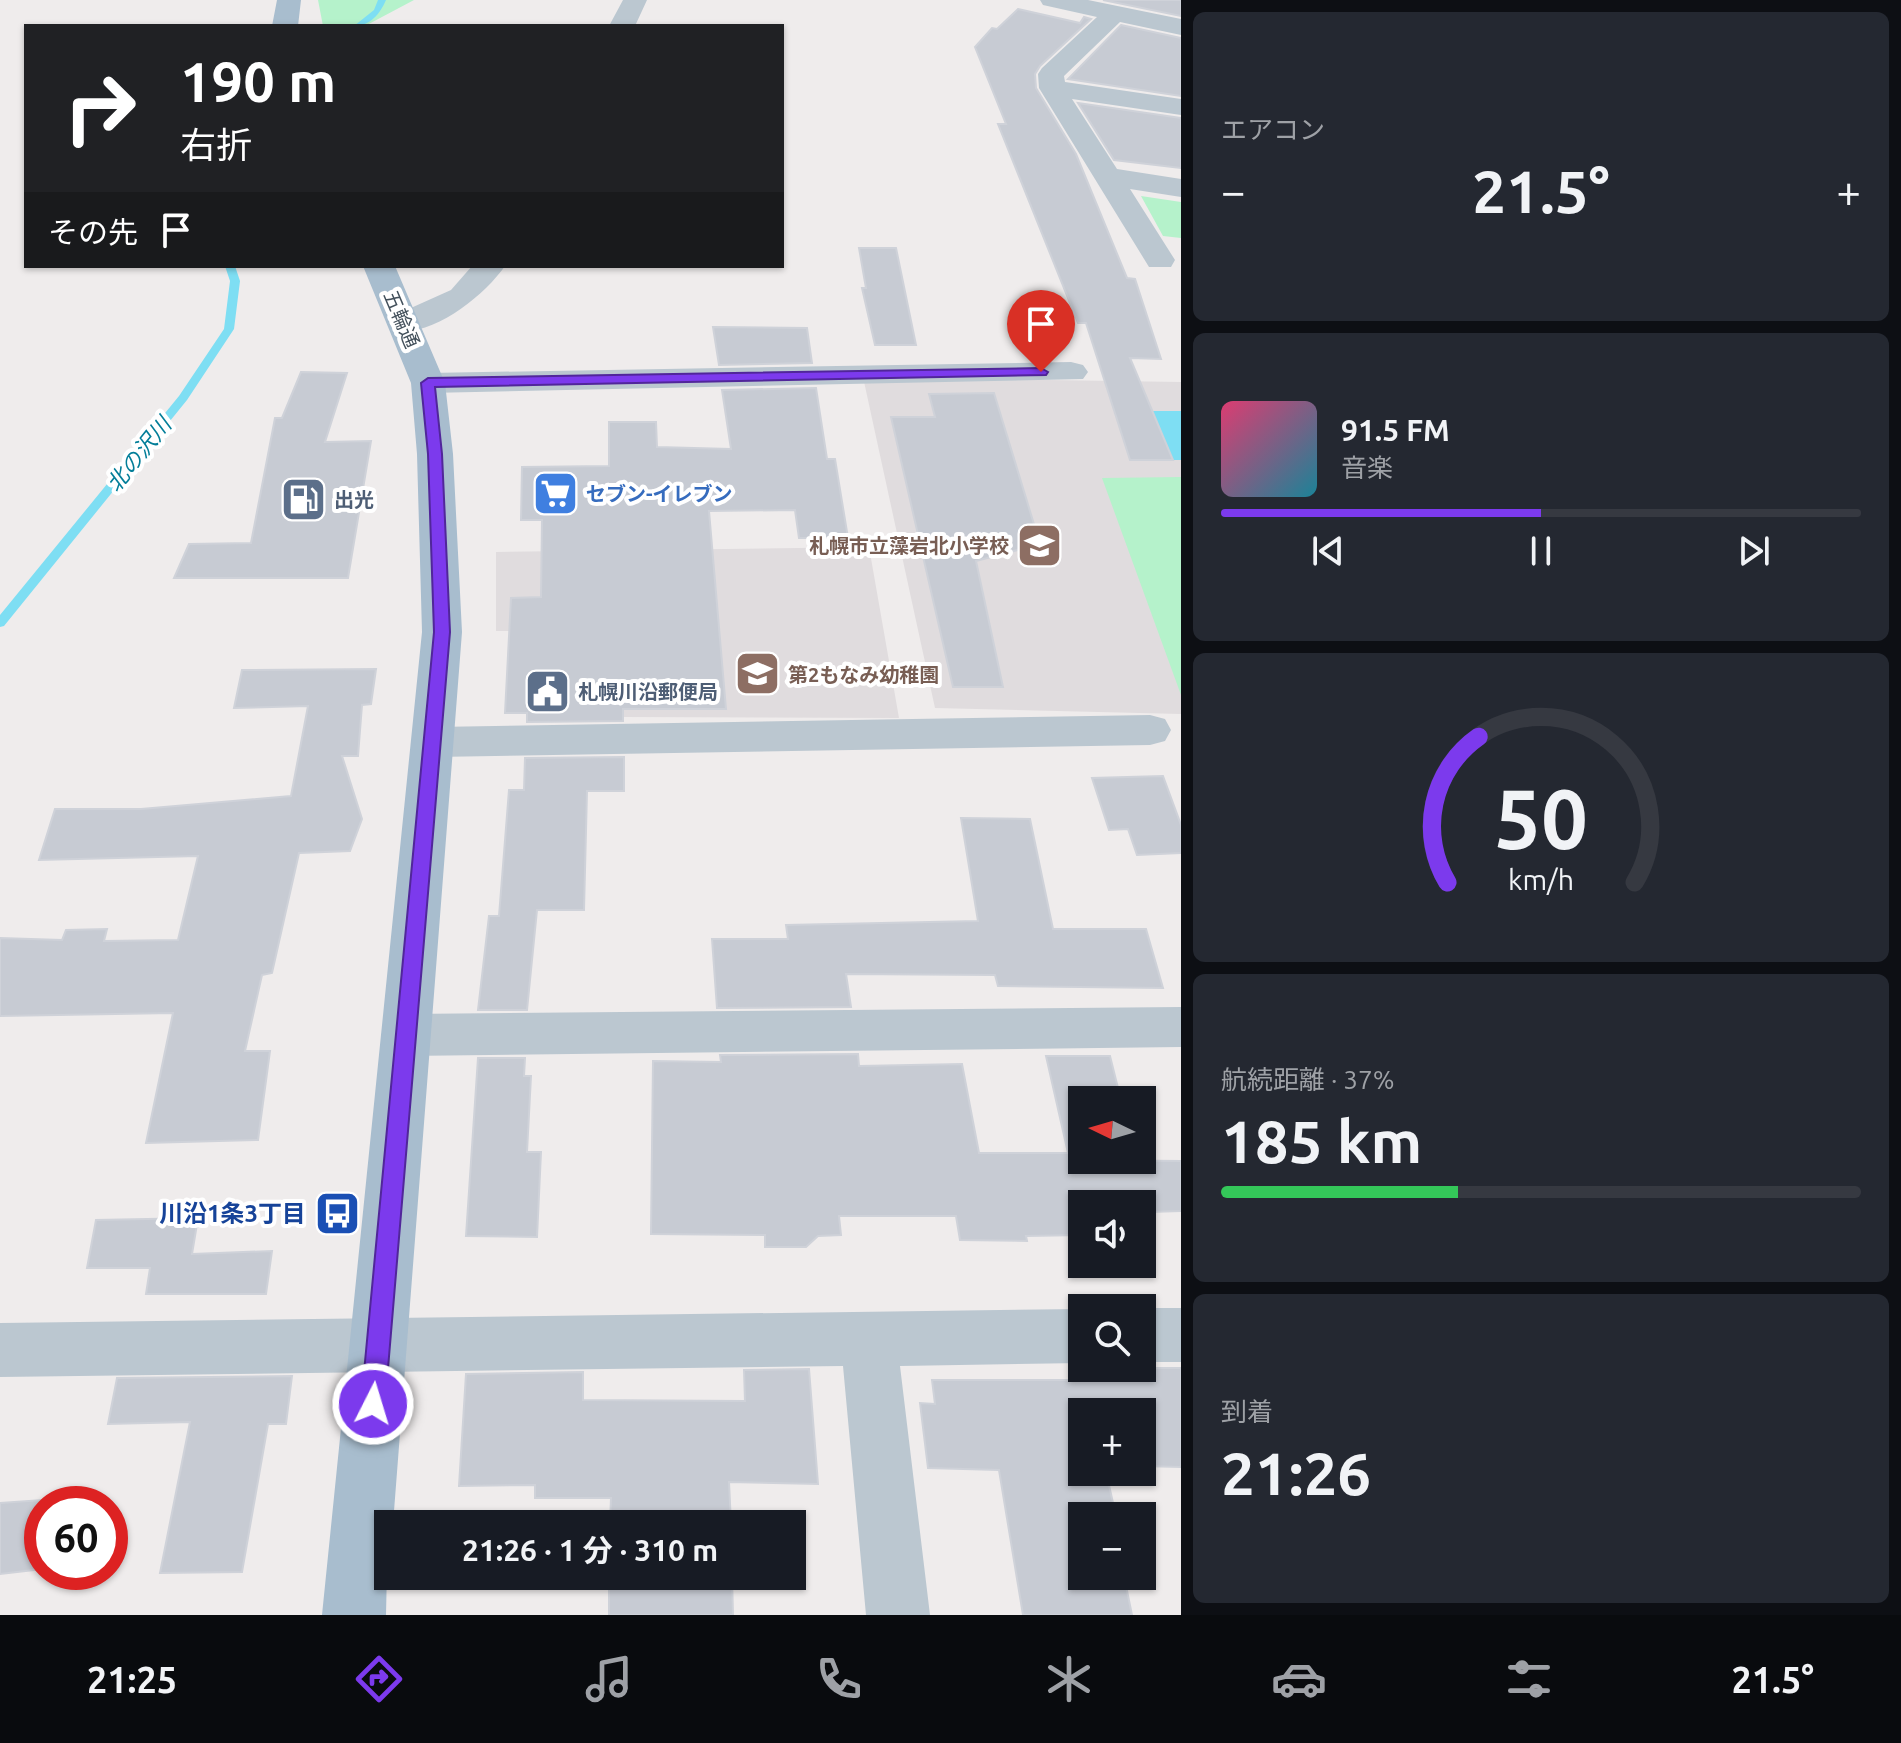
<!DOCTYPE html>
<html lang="ja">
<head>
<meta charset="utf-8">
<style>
	body { margin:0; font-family:Ubuntu,"Noto Sans JP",sans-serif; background:#242831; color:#f1f3f6; height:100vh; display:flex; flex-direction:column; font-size:30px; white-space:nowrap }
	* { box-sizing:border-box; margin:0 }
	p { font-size:26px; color:#9ea1a6 }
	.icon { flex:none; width:44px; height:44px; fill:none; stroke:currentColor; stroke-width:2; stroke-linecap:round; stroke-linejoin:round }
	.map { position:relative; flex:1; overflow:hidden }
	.details { display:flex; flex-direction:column; gap:12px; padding:12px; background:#0d0f14; width:720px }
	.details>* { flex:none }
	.banner { position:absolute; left:24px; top:24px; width:760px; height:244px; border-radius:0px; box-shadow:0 2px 6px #0004; background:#202124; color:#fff; overflow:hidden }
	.needle { width:52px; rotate:275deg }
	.tools { position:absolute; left:1068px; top:1086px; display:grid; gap:16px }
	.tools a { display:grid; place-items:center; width:88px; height:88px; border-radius:0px; background:#171b24; box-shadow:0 2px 6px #0004; font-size:40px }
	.speed { position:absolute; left:24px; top:1486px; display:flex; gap:16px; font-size:40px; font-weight:700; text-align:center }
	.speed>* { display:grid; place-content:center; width:104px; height:104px; border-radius:50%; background:#171b24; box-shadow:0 2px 6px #0004; line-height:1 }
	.speed .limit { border:12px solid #d22; background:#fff; color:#111 }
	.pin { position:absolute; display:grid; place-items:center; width:68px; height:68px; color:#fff; margin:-82px -34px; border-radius:50% 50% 50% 0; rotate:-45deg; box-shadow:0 0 8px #0007 }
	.pin .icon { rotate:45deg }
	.me { position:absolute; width:88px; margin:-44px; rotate:5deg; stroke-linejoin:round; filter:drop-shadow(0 0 6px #0008) }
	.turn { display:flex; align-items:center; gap:28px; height:168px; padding:0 24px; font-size:36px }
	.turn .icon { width:104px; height:104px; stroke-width:2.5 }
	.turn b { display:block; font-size:56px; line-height:68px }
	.then { display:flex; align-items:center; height:76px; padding:0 24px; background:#0003; gap:16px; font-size:30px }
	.big { font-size:60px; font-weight:700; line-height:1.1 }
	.details .card { flex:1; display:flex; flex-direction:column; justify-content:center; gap:12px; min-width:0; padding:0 28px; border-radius:12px; background:#242831 }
	.details .dial { align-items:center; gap:0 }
	.dial svg { height:208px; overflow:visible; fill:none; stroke:#363941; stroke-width:7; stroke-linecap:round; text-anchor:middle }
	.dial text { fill:#f1f3f6; stroke:none }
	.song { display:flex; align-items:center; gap:24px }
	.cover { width:96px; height:96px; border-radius:12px; background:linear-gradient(135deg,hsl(340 70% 55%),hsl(190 70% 35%)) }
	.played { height:8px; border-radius:4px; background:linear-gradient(90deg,#7c3aed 50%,#363941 50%) }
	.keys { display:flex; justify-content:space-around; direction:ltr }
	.heat { display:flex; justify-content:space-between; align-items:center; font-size:44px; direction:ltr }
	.charge { height:12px; border-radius:6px; background:linear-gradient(90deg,#34c759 37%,#363941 0) }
	.trip { position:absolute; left:374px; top:1510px; width:432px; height:80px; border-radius:0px; background:#171b24; box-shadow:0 2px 6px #0004; font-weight:700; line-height:80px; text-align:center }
	.tab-bar { display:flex; height:128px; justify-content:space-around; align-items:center; background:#090b0e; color:#9ea1a6 }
	.tab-bar .icon { width:56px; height:56px }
	.tab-bar .active { color:#7c3aed }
	.tab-bar b { font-size:36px; color:#f1f3f6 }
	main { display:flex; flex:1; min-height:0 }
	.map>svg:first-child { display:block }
	.education { fill:#e0dcde }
	.green { fill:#b5f2cb }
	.water { fill:#7edef3 }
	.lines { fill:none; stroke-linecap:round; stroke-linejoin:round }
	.stream { fill:#7edef3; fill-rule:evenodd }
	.building { fill:#c7cbd3; stroke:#cfd2d9; stroke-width:2 }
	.minor { fill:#bbc7d0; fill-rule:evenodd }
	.major { fill:#a8bdce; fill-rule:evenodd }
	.route { fill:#7c3aed; stroke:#51269a; stroke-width:2 }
	.labels { text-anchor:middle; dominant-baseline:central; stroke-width:8; stroke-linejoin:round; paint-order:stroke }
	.street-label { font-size:20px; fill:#43505b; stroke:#fff }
	.shop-label { font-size:20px; font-weight:bold; fill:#366cbe; stroke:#fff; text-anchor:start }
	.service-label { font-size:20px; font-weight:bold; fill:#4e5e75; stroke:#fff; text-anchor:start }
	.education-label { font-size:20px; font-weight:bold; fill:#785e54; stroke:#fff; text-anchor:end }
	.water-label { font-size:22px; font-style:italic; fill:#037e99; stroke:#fff }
	.near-transit-label { font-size:24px; font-weight:bold; fill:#164399; stroke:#fff; text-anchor:end }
</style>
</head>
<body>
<main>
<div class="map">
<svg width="1181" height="1615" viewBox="0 0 1181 1615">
	<rect width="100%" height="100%" fill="#efecec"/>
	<path class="education" d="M 863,377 L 1181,382 L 1181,714 L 935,708 Z
		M 869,547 L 899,718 L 624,717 L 621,630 L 496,631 L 496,552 Z"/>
	<path class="green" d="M 318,0 L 414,0 L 365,26 L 323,26 Z
		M 1141,196 L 1181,202 L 1181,238 L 1163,236 Z
		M 1181,477 L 1181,695 L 1102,478 Z"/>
	<path class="water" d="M 1152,411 L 1181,411 L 1181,460 L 1173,460 Z"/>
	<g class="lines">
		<path class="stream" d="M 378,0 L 386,0 C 380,14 370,26 354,26 L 374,10 Z
			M 225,266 L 235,266 L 240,281 L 234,329 L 187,400 L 4,626 L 0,627 L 0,615 L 179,396 L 224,329 L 230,281 Z"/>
	</g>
	<path class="building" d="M 1103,0 L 1181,0 L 1181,16 Z
		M 1018,9 L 1080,23 L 1084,17 L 1091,19 L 1040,66 L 1035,74 L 1036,88 L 1076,154 L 1127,278 L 1135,279 L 1161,359 L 1130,358 L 1173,460 L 1130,460 L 1086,323 L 1078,323 L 998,124 L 1006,124 L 975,47 L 992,28 L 997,29 Z
		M 1121,25 L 1181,38 L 1181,96 L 1068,79 Z
		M 1078,103 L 1181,118 L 1181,168 L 1114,160 Z
		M 859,248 L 896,248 L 916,345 L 875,345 L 862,288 L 866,288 Z
		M 713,327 L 807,328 L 812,363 L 719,365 Z
		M 301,372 L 347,373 L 325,442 L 371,441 L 348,578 L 174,578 L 189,544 L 251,543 L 275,418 L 282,418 Z
		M 816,388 L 827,459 L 835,459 L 848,538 L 799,538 L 795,510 L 709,511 L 726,709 L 623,709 L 623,721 L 527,722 L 527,713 L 505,713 L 511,598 L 541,597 L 542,520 L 521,520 L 522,467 L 609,466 L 609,422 L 656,422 L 657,447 L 731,449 L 722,390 Z
		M 994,393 L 1040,544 L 976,561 L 1003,687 L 953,687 L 891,417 L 935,417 L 929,394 Z
		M 376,669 L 371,704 L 362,705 L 358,756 L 342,756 L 362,819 L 350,851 L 299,853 L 272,973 L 262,975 L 245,1051 L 270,1051 L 258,1140 L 146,1143 L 173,1013 L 0,1016 L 0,938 L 62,940 L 66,930 L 107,929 L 104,941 L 178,940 L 198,856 L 39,860 L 55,809 L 141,809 L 291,796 L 308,706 L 234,708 L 242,670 Z
		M 624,757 L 624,791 L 587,791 L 584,910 L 537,910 L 527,1010 L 478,1010 L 489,916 L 499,916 L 509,790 L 524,790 L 525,758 Z
		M 1163,776 L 1181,825 L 1181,853 L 1137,855 L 1128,829 L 1109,830 L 1092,778 Z
		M 961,818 L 1030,819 L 1053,929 L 1146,929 L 1163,988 L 998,986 L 995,975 L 846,974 L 851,1007 L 717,1008 L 712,939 L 788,939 L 786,925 L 978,921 Z
		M 858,1054 L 859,1066 L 962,1064 L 979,1153 L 1068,1153 L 1046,1056 L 1110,1056 L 1121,1100 L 1082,1100 L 1082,1160 L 1181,1161 L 1181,1211 L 1150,1212 L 1148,1204 L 1082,1204 L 1082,1235 L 1026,1236 L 1027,1241 L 960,1240 L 956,1216 L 839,1216 L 841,1235 L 818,1236 L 806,1247 L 765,1247 L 765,1235 L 651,1234 L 653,1061 L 721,1062 L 720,1055 Z
		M 478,1058 L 525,1058 L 524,1076 L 531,1076 L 527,1152 L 541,1152 L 537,1237 L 466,1236 Z
		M 198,1218 L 192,1254 L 272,1251 L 266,1294 L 146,1294 L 150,1268 L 87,1268 L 96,1220 Z
		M 1107,1368 L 1181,1368 L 1181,1467 L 1142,1466 L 1142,1412 L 1082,1412 L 1082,1472 L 1106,1472 L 1116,1516 L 1082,1516 L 1082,1576 L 1124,1576 L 1132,1615 L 1023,1615 L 999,1470 L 928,1468 L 920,1403 L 935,1404 L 932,1380 L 1109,1380 Z
		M 809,1369 L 818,1484 L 729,1482 L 731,1524 L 610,1524 L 611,1498 L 535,1498 L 535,1485 L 459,1486 L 466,1374 L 583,1372 L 583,1400 L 745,1401 L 744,1370 Z
		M 292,1376 L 286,1424 L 268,1424 L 242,1572 L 160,1573 L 190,1422 L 108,1424 L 117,1378 Z
		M 42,1500 L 42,1569 L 0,1574 L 0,1503 Z
		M 609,1576 L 732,1576 L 733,1615 L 609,1615 Z"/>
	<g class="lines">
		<path class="minor" d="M 623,0 L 647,0 L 635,26 L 609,26 Z
			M 1040,0 L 1088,0 L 1181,19 L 1181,35 L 1120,22 L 1064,76 L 1065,82 L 1181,99 L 1181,115 L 1072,99 L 1117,169 L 1181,179 L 1181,197 L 1130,189 L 1175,260 L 1171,267 L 1149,267 L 1039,88 L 1038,74 L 1042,68 L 1097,17 L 1043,5 Z
			M 472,266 L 505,266 C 484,296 431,339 393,330 L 388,323 L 393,316 L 451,290 Z
			M 1071,362 L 1083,365 L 1088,372 L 1083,379 L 428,393 L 416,390 L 411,383 L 416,376 L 428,373 Z
			M 1150,715 L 1165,719 L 1171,730 L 1165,741 L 1150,745 L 435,757 L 420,753 L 414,742 L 420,731 L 435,727 Z
			M 1181,1007 L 1181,1047 L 406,1056 L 389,1050 L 381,1035 L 389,1020 L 406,1014 Z
			M 1142,1308 L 1181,1308 L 1181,1362 L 1142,1362 Z
			M 1082,1309 L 1082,1363 L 900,1366 L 930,1615 L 866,1615 L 843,1366 L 0,1377 L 0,1323 Z"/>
		<path class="major" d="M 277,0 L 301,0 L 298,26 L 272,26 Z
			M 363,266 L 395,266 L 445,383 L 453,454 L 462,632 L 393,1524 L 388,1524 L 386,1615 L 322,1615 L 422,632 L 417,454 L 411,383 Z"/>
	</g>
	<path class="route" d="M 1041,368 L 1048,372 L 1046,375 L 435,387 L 442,454 L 450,632 L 385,1404 L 382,1412 L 373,1416 L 365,1412 L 361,1404 L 434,632 L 428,454 L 421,383 L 428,378 Z"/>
	<defs>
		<symbol id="supermarket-square" viewBox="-11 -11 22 22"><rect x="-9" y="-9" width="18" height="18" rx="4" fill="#3f7fe0" stroke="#fff"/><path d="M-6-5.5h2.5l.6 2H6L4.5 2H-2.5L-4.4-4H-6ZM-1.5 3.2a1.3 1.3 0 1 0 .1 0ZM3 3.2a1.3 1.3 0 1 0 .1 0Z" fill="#fff"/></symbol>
		<symbol id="fuel-square" viewBox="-11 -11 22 22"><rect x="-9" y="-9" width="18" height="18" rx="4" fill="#5c6f8a" stroke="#fff"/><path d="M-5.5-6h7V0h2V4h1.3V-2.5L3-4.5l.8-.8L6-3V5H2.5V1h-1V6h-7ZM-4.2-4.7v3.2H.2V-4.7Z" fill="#fff"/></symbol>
		<symbol id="school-square" viewBox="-11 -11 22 22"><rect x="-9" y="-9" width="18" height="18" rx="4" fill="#8d6e63" stroke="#fff"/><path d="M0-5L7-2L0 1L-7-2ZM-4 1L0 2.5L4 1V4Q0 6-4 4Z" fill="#fff"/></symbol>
		<symbol id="civic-square" viewBox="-11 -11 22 22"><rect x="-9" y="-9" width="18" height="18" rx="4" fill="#5c6f8a" stroke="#fff"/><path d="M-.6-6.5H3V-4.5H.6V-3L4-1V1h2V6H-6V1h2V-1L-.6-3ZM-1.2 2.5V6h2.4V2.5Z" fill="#fff"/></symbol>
		<symbol id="bus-square" viewBox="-11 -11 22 22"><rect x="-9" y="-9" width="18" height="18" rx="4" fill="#1a4fb4" stroke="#fff"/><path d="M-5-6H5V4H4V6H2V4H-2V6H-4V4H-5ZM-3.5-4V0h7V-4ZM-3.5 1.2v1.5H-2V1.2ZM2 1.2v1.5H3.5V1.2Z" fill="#fff"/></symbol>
	</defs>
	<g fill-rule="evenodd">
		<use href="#supermarket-square" x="530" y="468" width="51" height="51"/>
		<use href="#fuel-square" x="278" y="474" width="51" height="51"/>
		<use href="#school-square" x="1014" y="520" width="51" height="51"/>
		<use href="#school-square" x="732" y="648" width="51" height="51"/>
		<use href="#civic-square" x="522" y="666" width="51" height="51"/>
		<use href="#bus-square" x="312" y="1188" width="51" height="51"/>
	</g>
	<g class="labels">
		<g class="street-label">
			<text transform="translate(402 319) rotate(67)">五輪通</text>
		</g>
		<g class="shop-label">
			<text x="586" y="493">セブン-イレブン</text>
		</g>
		<g class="service-label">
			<text x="334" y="499">出光</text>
			<text x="578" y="691">札幌川沿郵便局</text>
		</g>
		<g class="education-label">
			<text x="1009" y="545">札幌市立藻岩北小学校</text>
			<text x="788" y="674" text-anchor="start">第2もなみ幼稚園</text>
		</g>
		<g class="water-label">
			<text transform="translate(138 454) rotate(-51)">北の沢川</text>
		</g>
		<g class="near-transit-label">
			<text x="306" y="1213">川沿1条3丁目</text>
		</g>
	</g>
</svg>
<div class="tools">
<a><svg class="needle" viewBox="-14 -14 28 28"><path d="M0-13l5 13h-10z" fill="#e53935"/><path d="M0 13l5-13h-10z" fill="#9ea1a6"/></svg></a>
<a><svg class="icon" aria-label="sound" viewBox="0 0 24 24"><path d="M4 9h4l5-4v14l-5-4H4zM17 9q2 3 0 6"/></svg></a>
<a><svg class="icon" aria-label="search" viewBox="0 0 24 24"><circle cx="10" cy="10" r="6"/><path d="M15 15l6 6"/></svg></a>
<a>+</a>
<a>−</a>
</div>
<div class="speed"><div class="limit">60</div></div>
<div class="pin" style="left:1041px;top:372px;background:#d93025"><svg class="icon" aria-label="arrive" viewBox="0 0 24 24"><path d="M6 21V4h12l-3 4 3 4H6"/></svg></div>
<svg class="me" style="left:373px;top:1404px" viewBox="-20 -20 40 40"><circle r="17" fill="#7c3aed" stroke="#fff" stroke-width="3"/><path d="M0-11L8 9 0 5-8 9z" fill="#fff"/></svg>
<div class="trip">21:26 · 1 分 · 310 m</div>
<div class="banner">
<div class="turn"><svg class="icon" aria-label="right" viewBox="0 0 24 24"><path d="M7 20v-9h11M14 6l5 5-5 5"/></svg><div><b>190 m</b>右折</div></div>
<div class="then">その先<svg class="icon" aria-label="arrive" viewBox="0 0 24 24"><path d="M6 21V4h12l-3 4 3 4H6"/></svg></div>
</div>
</div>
<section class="details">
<div class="card"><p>エアコン</p>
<div class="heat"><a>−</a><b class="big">21.5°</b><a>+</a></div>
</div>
<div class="card">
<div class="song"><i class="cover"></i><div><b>91.5 FM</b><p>音楽</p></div></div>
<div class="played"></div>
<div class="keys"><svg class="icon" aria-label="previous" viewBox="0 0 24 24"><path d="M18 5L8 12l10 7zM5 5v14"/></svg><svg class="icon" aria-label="pause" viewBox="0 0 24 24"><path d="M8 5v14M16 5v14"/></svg><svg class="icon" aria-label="next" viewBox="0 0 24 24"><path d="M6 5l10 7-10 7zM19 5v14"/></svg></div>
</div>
<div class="card dial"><svg viewBox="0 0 100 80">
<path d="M14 69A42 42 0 1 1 86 69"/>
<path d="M14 69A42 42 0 0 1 26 13" stroke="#7c3aed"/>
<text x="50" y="56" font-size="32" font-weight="700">50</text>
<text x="50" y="72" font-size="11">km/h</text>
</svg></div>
<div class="card"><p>航続距離 · 37%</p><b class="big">185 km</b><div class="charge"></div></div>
<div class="card"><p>到着</p><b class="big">21:26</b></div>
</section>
</main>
<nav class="tab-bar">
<b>21:25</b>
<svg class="icon active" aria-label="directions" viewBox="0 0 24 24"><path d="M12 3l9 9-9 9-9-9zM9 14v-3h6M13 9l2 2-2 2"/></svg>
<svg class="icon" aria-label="music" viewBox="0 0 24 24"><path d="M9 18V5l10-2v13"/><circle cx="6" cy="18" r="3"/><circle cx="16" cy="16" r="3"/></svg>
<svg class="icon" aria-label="phone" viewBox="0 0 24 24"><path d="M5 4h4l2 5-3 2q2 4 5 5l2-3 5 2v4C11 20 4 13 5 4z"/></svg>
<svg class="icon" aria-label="climate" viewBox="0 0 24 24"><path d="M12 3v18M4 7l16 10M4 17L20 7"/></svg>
<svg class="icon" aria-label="car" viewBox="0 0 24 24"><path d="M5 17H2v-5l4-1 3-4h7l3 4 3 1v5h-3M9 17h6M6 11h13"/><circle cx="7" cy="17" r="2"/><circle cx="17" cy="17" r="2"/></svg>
<svg class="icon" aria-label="filters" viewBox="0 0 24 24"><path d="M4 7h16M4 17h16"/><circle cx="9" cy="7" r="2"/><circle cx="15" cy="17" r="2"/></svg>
<b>21.5°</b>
</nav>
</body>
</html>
